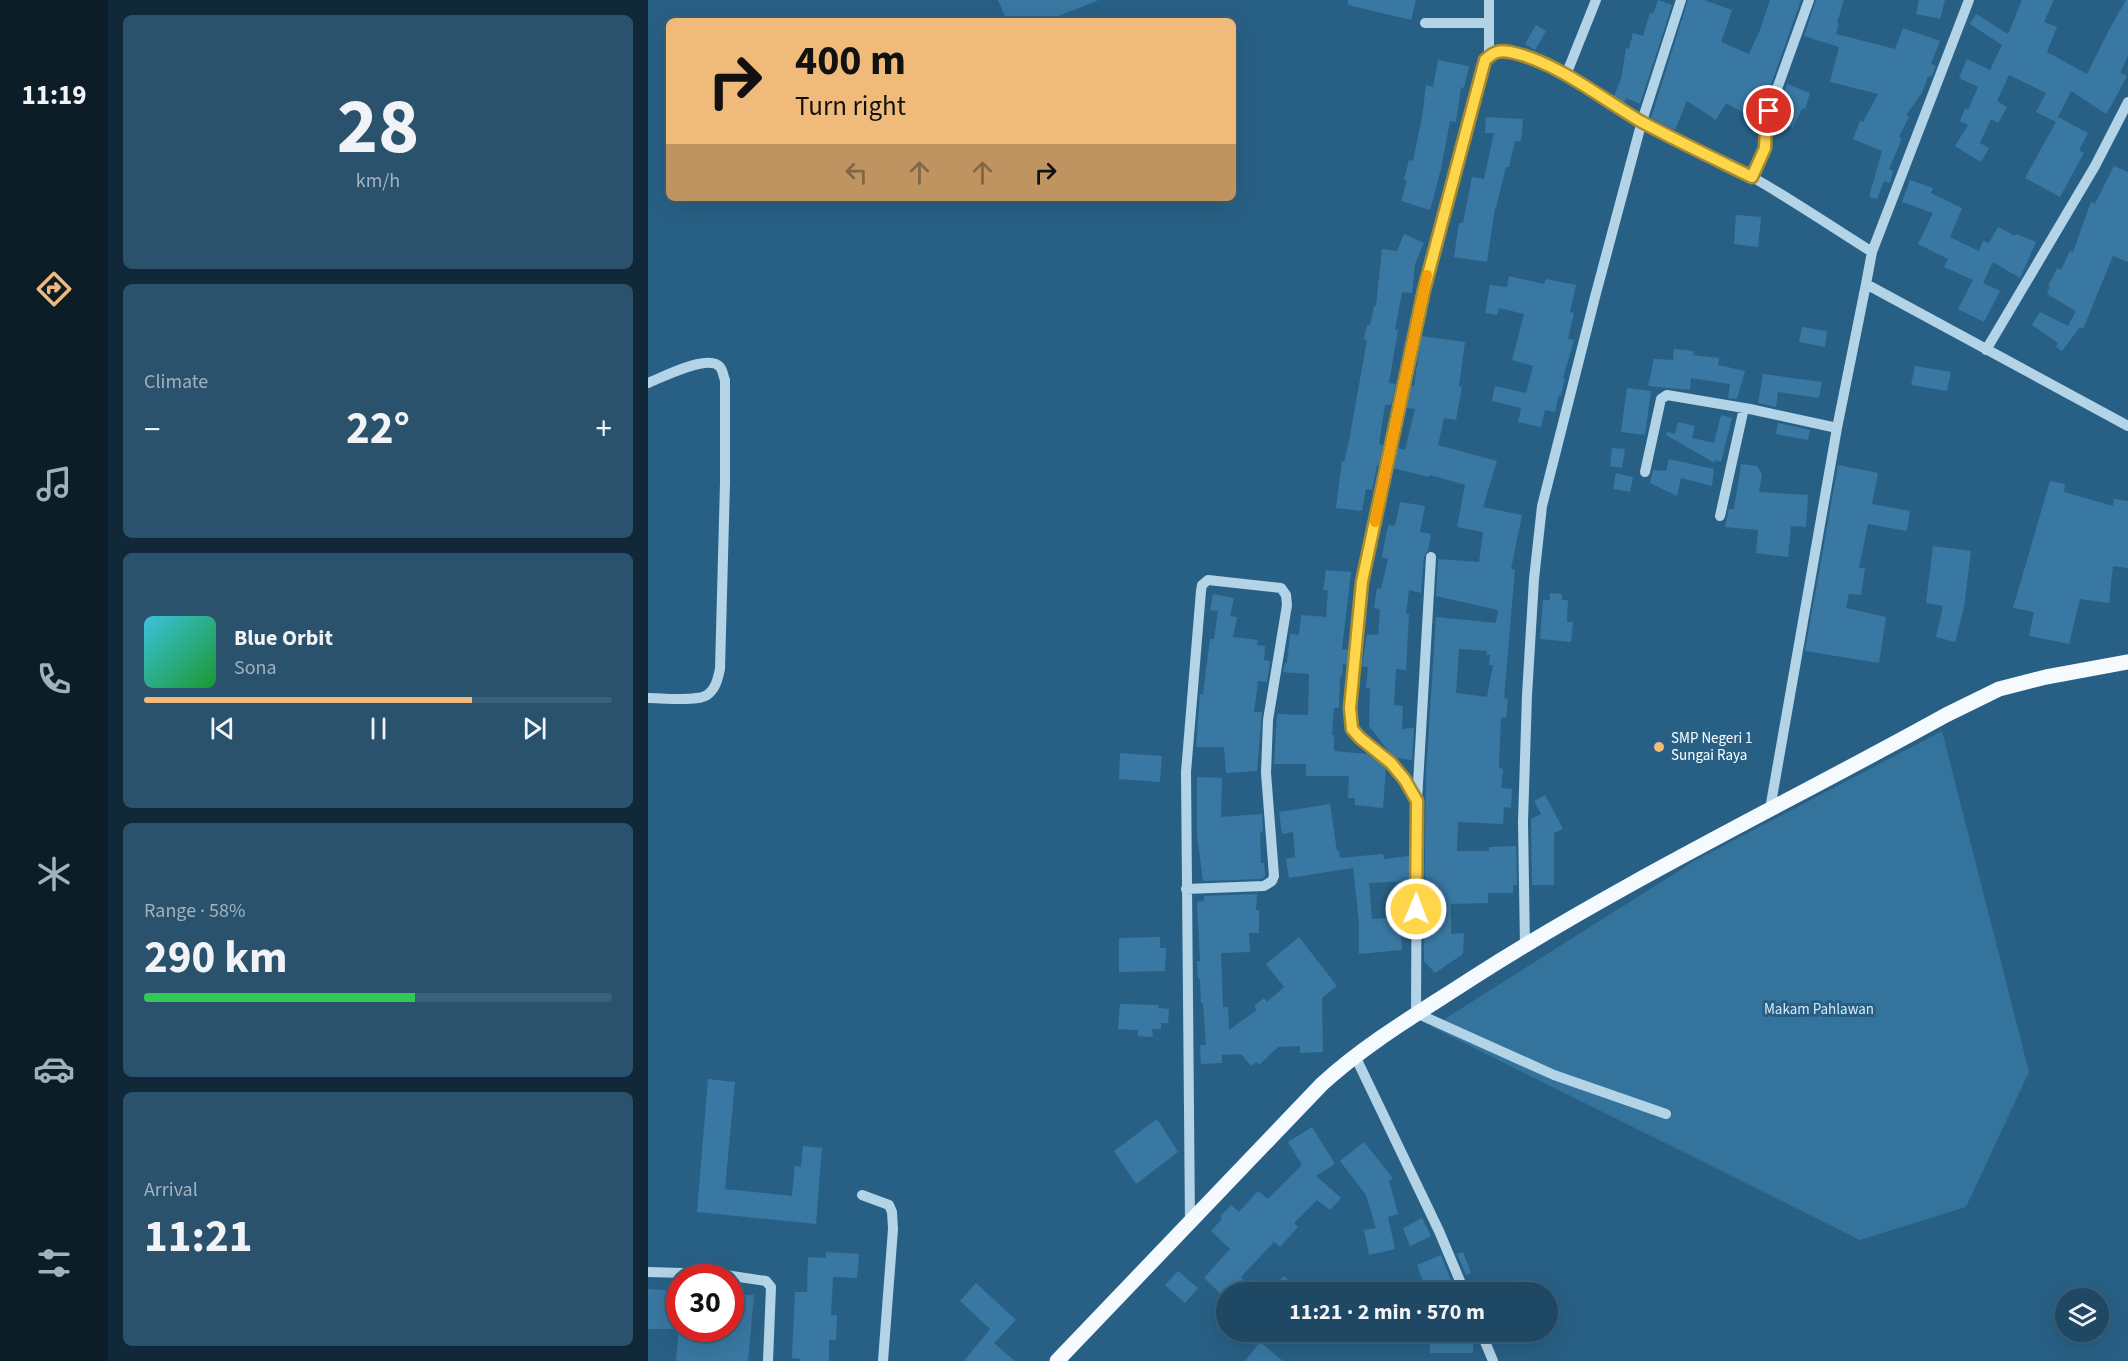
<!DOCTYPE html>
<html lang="en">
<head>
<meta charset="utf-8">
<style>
	body { margin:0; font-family:"Source Sans 3",sans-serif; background:#2b526d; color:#f1f3f6; height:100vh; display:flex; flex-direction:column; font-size:22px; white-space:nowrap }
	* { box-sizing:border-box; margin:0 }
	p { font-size:20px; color:#a1b2bf }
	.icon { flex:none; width:33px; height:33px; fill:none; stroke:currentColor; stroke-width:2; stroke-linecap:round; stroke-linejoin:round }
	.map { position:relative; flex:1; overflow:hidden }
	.details { display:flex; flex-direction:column; gap:15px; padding:15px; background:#102837; width:540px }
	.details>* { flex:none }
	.guide { position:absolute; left:18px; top:18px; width:570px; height:183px; border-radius:9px; box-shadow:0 6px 24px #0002,0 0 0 2px #3c6078; background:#efba7a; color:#111; overflow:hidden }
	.tools { position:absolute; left:1407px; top:1288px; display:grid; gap:12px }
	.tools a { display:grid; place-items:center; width:54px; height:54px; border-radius:50%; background:#1e4864; box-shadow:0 6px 24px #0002,0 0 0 2px #3c6078; font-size:30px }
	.speed { position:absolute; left:18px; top:1264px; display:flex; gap:12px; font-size:30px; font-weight:700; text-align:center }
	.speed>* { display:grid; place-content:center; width:78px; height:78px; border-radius:50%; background:#1e4864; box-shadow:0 6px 24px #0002,0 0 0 2px #3c6078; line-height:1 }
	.speed .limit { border:9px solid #d22; background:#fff; color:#111 }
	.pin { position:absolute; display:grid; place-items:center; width:51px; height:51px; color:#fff; margin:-26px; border:3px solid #fff; border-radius:50%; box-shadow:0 2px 6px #0007 }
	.me { position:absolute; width:66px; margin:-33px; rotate:1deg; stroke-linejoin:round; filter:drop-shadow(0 0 4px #0008) }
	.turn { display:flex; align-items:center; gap:21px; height:126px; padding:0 30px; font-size:27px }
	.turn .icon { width:78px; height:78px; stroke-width:2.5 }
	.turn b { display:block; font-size:42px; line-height:51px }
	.lanes { display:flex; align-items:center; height:57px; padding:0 30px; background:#0003; justify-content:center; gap:30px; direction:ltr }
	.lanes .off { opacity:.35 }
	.big { font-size:45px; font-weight:700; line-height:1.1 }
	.details .tile { flex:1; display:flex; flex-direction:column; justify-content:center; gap:9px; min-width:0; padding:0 21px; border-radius:9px; background:#2b526d }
	.details .dial { align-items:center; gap:0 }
	.dial b { font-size:78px; line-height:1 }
	.song { display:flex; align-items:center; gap:18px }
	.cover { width:72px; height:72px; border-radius:9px; background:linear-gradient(135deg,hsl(190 70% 55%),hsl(130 70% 35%)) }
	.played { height:6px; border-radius:3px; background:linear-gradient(90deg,#efba7a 70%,#3c6078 70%) }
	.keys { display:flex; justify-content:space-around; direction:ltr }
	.heat { display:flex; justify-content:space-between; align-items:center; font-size:33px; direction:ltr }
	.charge { height:9px; border-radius:4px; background:linear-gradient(90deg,#34c759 58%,#3c6078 0) }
	.trip { position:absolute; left:568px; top:1282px; width:342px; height:60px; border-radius:30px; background:#1e4864; box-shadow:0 6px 24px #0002,0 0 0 2px #3c6078; font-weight:700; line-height:60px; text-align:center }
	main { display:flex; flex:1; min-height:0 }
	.tab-bar { display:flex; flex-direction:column; width:108px; justify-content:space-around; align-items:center; background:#0c1d28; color:#a1b2bf }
	.tab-bar .icon { width:42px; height:42px }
	.tab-bar .selected { color:#efba7a }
	.tab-bar b { font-size:27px; color:#f1f3f6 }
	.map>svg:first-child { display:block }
	.green { fill:#33739c }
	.building { fill:#3978a2; fill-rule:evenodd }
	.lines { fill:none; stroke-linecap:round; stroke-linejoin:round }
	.minor { stroke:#b3d3e7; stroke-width:10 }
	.major { stroke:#f5fafe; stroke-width:15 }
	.route-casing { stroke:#a68a30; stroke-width:15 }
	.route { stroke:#ffd54a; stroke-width:10 }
	.slow { stroke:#f59e0b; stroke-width:10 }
	.poi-dot { fill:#efba7a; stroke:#286085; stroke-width:2 }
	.labels { text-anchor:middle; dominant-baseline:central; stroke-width:6; stroke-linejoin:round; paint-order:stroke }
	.poi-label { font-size:15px; fill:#fff; stroke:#286085; text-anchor:start }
	.park-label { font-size:15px; fill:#d7eaf6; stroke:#286085 }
</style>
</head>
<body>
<main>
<nav class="tab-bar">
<b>11:19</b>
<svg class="icon selected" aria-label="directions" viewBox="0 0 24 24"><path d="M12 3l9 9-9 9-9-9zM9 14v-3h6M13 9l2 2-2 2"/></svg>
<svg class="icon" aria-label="music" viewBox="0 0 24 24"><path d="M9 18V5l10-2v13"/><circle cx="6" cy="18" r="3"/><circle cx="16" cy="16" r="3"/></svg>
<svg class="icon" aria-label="phone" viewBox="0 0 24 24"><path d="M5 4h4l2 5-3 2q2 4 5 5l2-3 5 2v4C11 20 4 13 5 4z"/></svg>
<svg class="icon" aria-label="climate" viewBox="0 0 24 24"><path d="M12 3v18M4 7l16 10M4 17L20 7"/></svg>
<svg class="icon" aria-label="car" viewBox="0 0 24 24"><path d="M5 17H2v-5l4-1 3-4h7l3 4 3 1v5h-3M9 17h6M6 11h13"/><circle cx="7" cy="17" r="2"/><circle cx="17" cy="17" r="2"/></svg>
<svg class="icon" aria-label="filters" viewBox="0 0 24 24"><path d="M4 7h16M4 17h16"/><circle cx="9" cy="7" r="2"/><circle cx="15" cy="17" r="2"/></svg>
</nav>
<section class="details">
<div class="tile dial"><b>28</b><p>km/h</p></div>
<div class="tile"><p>Climate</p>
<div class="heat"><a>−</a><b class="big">22°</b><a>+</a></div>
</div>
<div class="tile">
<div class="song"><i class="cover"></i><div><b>Blue Orbit</b><p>Sona</p></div></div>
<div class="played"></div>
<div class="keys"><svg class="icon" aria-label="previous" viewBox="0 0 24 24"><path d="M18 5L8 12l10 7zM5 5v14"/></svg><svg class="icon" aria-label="pause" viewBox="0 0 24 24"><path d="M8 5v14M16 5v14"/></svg><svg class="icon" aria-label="next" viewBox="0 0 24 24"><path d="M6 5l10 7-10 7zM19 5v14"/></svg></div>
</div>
<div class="tile"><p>Range · 58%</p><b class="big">290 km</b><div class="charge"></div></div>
<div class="tile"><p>Arrival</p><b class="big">11:21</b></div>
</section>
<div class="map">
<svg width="1480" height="1361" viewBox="0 0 1480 1361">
	<rect width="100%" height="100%" fill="#286085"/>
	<path class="green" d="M 1294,731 L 1381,1072 L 1318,1207 L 1212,1240 L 784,1027 L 1048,860 Z"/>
	<path class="building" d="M 350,0 L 449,0 L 449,1 L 400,20 L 398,16 L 386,21 L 359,21 Z
		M 700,0 L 768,0 L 763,20 L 700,5 Z
		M 1010,0 L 1024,5 L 992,104 L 978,98 L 976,103 L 966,96 L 973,79 L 978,48 L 981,49 L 985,33 L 995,36 L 1002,13 L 1005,14 Z
		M 1040,0 L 1056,0 L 1084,10 L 1073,42 L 1101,54 L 1112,30 L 1122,0 L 1153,0 L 1119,96 L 1115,95 L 1103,117 L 1078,103 L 1068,120 L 1039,101 L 1027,130 L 1003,118 Z
		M 1168,0 L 1196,0 L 1189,23 L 1191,23 L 1188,34 L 1247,49 L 1255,28 L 1292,41 L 1283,64 L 1288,66 L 1283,77 L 1280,76 L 1274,93 L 1258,115 L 1261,117 L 1251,137 L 1254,138 L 1241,169 L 1245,171 L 1242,183 L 1236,181 L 1229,199 L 1221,197 L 1234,151 L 1205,139 L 1212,121 L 1215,122 L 1230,94 L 1182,82 L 1191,47 L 1156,36 Z
		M 1271,0 L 1297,0 L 1292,19 L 1268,14 Z
		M 1374,0 L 1406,0 L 1396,22 L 1409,27 L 1399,52 L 1439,74 L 1460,32 L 1478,0 L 1480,0 L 1480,56 L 1472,73 L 1479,76 L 1464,104 L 1458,114 L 1423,91 L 1409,119 L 1410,117 L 1440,133 L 1431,150 L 1436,153 L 1412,197 L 1377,178 L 1408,122 L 1388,112 L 1398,93 L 1361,75 L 1349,101 L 1359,107 L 1350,123 L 1343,119 L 1332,143 L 1341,148 L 1333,162 L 1307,146 L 1320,125 L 1312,121 L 1317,108 L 1320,110 L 1330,87 L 1311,78 L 1319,59 L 1342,70 L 1354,45 L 1322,24 L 1328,14 L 1360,34 Z
		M 888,25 L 898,31 L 887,50 L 877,44 Z
		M 790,60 L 821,66 L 816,88 L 813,87 L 808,122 L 802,121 L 793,169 L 782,210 L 753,201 L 759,181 L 756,180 L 761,160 L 765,161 L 774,117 L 778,85 L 785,87 Z
		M 1139,84 L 1162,93 L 1157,109 L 1154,108 L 1145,128 L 1128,120 L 1136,102 L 1133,101 Z
		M 838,117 L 875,119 L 873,141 L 867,141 L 861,167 L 858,167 L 848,208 L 847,208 L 839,262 L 806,257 L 811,223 L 815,223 L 824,177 L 836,179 L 846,133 L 837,133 Z
		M 1466,166 L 1480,172 L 1480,262 L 1465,256 L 1435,329 L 1432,327 L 1414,351 L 1408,347 L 1410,343 L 1384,325 L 1392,312 L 1420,326 L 1428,311 L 1399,294 L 1402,287 L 1400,287 L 1409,268 L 1413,270 L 1422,251 L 1425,252 L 1443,202 L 1447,204 Z
		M 1262,180 L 1285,188 L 1283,193 L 1314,208 L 1302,237 L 1331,251 L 1335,241 L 1341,243 L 1350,227 L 1367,236 L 1368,234 L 1388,242 L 1372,278 L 1345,262 L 1335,283 L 1352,291 L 1336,322 L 1310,309 L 1325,280 L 1296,267 L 1300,259 L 1270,244 L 1285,213 L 1254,202 Z
		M 1088,215 L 1113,217 L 1110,247 L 1086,244 Z
		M 756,234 L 776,243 L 767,264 L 764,293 L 754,292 L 747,330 L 750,330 L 741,383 L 748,384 L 743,405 L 737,405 L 731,444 L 735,445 L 731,465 L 729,465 L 724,490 L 718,489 L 714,511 L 688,508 L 694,461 L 696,462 L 701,441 L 719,340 L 716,339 L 719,325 L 722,325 L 726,306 L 728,306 L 734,249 L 749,251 Z
		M 861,276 L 896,284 L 898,279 L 928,285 L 922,312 L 926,313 L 920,339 L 926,340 L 915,378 L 917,379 L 913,396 L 911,395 L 907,412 L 897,410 L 893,427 L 870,422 L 873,408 L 844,401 L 847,386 L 878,393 L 885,366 L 864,360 L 876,314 L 851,308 L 849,315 L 837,313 L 842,285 L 859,287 Z
		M 1154,327 L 1179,331 L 1177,347 L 1151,342 Z
		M 773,336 L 817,342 L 811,386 L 814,387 L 808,420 L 796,418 L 790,445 L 849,461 L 835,507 L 874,515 L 863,569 L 867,570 L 856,698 L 860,699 L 858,718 L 853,717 L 851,768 L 855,769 L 853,788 L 864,789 L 863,808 L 856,807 L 855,824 L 810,822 L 809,851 L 841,851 L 841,847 L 868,846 L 869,885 L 865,885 L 865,893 L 840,893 L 840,903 L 803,904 L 803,934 L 816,933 L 815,954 L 787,973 L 776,961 L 776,925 L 778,775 L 788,617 L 848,623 L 850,610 L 788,596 L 790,559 L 831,562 L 835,532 L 809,527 L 817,485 L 782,475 L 781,477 L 745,468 L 750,448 L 757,450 L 767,409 L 758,408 L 763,386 L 766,386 ZM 811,649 L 839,651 L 838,655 L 842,655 L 841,665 L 845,665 L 839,697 L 808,693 Z
		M 1026,349 L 1046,351 L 1045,355 L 1071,358 L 1070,365 L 1097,371 L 1089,399 L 1080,398 L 1082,384 L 1043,378 L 1042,390 L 1000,386 L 1006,359 L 1025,360 Z
		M 1267,366 L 1303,372 L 1299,391 L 1263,385 Z
		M 1115,374 L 1174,382 L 1171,398 L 1130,392 L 1128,407 L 1110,403 Z
		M 979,388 L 1003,391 L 997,435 L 973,432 Z
		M 1073,415 L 1084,418 L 1073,462 L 1067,460 L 1067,463 L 1018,435 L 1019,432 L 1027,434 L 1030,422 L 1047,426 L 1044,438 L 1066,443 Z
		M 1130,423 L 1162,430 L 1160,440 L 1128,434 Z
		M 964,448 L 977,449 L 974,468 L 962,466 Z
		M 1021,459 L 1066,469 L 1064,486 L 1033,478 L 1029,496 L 1002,483 L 1005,470 L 1018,471 Z
		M 1093,464 L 1109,466 L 1114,474 L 1111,492 L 1160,495 L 1158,527 L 1143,526 L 1140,557 L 1108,553 L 1110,530 L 1077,527 L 1081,509 L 1086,509 Z
		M 1190,465 L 1230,473 L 1224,504 L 1262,511 L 1259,531 L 1220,524 L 1211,568 L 1217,568 L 1213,595 L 1201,594 L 1198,608 L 1238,617 L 1231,663 L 1157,651 Z
		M 968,473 L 985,477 L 982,492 L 965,489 Z
		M 1402,481 L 1417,484 L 1416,492 L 1465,506 L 1466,499 L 1480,501 L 1480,568 L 1465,566 L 1461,603 L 1432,599 L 1421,644 L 1381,636 L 1386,612 L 1365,608 Z
		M 752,502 L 777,506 L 772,532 L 783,534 L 780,550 L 776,557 L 773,593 L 761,590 L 758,614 L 761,614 L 758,670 L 748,669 L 746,705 L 755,706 L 754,729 L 766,728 L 764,760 L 749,758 L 741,752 L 721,726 L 722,688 L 718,688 L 720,667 L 714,666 L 719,634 L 730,635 L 732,609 L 726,608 L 729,588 L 733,589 L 740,559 L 734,557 L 740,525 L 747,526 Z
		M 1285,546 L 1323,551 L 1316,608 L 1307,642 L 1288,637 L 1295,606 L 1278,603 Z
		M 678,570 L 703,572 L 694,649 L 700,650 L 699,665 L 695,664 L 694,676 L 692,675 L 691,708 L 686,708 L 684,735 L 686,735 L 686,751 L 719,754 L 738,768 L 735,808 L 707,805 L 707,798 L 700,798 L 701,776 L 658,776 L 658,764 L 626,764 L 629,714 L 660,715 L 661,674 L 635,672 L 637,663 L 639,663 L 642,634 L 651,635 L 653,615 L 678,617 L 680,590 L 675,590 Z
		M 902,593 L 914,594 L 914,600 L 920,600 L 919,622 L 925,622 L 923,642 L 892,639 L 895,600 L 902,600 Z
		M 565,594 L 586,598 L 582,616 L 589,617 L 585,637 L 610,640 L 609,645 L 617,646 L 616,660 L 622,661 L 619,682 L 610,681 L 606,712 L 614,712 L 609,771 L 578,773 L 576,747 L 548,747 L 552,694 L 555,694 L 562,639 L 566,639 L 570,611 L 562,610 Z
		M 472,753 L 514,756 L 512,782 L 471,779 Z
		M 549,777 L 574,778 L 573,817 L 614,814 L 615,832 L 612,833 L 613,863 L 616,863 L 617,876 L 614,879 L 555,881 L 549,835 Z
		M 897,795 L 915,829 L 906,833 L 906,885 L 884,885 L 883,819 L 893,814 L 886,801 Z
		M 682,804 L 689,851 L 691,851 L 692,858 L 735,854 L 736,859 L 761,856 L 761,881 L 721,883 L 724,919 L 752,917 L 754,950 L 711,954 L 711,922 L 705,868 L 641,878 L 638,859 L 647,857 L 645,832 L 634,834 L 631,812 Z
		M 609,894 L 608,910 L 611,910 L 611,933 L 601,933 L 602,952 L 573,953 L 575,1007 L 580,1007 L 581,1030 L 609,1010 L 606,1006 L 616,998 L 619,1002 L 636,987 L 618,964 L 651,937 L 689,986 L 674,998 L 675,1052 L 652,1053 L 652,1046 L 630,1047 L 611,1065 L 608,1062 L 603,1066 L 593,1054 L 574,1055 L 574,1063 L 553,1064 L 552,1045 L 558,1045 L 555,1003 L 553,1003 L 552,979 L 550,979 L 549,961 L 552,961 L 549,902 L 556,901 L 556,896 Z
		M 512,937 L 512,948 L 518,948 L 517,971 L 471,972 L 471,938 Z
		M 472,1004 L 511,1005 L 510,1008 L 521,1009 L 520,1023 L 513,1023 L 513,1029 L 504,1029 L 505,1037 L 490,1036 L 490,1030 L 470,1029 Z
		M 60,1079 L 87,1082 L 77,1189 L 144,1196 L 147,1166 L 153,1167 L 155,1146 L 174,1148 L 168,1224 L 49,1212 Z
		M 509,1119 L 530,1152 L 488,1184 L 466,1151 Z
		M 664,1127 L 687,1164 L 668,1176 L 693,1198 L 682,1210 L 669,1200 L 646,1223 L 650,1227 L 632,1247 L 626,1242 L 593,1277 L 597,1282 L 587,1293 L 572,1293 L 556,1278 L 582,1249 L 563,1231 L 574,1219 L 572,1217 L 583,1205 L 591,1212 L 610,1191 L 620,1199 L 654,1165 L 640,1142 Z
		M 716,1142 L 745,1178 L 741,1181 L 750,1214 L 740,1217 L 747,1249 L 721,1255 L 716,1230 L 728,1228 L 718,1195 L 692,1161 Z
		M 774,1218 L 783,1236 L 762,1246 L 755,1228 Z
		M 178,1252 L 211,1254 L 209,1278 L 185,1277 L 183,1315 L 189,1315 L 188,1340 L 181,1340 L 181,1361 L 152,1361 L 152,1359 L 144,1358 L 147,1292 L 159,1292 L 160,1257 L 178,1258 Z
		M 815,1252 L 823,1273 L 818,1275 L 809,1254 Z
		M 793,1255 L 803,1280 L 778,1290 L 769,1265 Z
		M 530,1271 L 550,1288 L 537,1303 L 517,1285 Z
		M 636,1276 L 652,1293 L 619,1293 Z
		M 328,1283 L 368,1320 L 346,1343 L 367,1361 L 316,1361 L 342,1329 L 312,1301 Z
		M 0,1289 L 32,1291 L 32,1329 L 82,1329 L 82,1294 L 106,1295 L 100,1361 L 28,1361 L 31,1329 L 0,1329 Z
		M 746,1332 L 820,1332 L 820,1334 L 825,1334 L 825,1353 L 782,1353 L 782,1344 L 746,1339 Z
		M 612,1342 L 635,1361 L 597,1361 Z"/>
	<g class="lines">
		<path class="minor" d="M 777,23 L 841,23
			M 841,57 L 841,0
			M 918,75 L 948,0
			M 1104,177 L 1117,148 L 1118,125 L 1121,111 L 1161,0
			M 1224,252 L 1321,0
			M 1338,350 L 1447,166 L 1480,102
			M 0,383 C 15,377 61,353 72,367 C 75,370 75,376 77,380 L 77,483 L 72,669 C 70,678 68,689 59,695 C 48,702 14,698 0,698
			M 997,472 L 1013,399 L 1019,395 L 1102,409 L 1189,428
			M 1072,516 L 1096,408
			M 769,801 L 783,557
			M 1122,809 L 1189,428 L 1218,284 L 1480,426
			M 538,889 L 616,886 L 624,881 L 626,876 L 618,773 L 620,720 L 639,605 L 638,595 L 633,588 L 560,580 L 554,585 L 553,591 L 538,772 L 542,1224
			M 877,946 L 875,822 L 879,695 L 886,579 L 894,506 L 947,297 L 994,121 L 1033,0
			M 708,1058 L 791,1231 L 817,1293
			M 1018,1114 L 906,1075 L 768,1013 L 769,801 L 757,780 L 743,763 L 712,738 L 704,729 L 702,708 L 714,582 L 775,290 L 837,60 C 846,51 853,49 866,53 C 913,66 952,98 994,122 C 1030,141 1068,157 1104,177 C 1145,200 1184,227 1224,252 L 1218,284
			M 214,1195 L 241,1205 L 244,1212 L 245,1229 L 235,1361
			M 0,1272 L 71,1274 L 118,1281 L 123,1287 L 120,1361
			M 833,1332 L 845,1361"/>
		<path class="major" d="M 409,1361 L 674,1084 C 720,1042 774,1011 826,977 C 978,880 1141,802 1298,715 L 1351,689 L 1398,677 L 1480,662"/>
	</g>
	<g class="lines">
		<defs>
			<path id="route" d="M 768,909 L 769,801 L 757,780 L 743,763 L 712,738 L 704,729 L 702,708 L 714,582 L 776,290 L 837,60 C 846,52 850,50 862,52 C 907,61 953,98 992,121 C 1029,141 1067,159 1104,177 L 1117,148 L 1118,125 L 1121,111"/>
		</defs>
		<use href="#route" class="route-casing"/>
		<use href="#route" class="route"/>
		<path class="slow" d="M 727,522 L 779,275"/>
	</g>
	<circle class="poi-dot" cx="1011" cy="747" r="6"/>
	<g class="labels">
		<g class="poi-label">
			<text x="1023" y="738">SMP Negeri 1<tspan x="1023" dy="17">Sungai Raya</tspan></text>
		</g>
		<g class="park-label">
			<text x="1171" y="1009">Makam Pahlawan</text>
		</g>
	</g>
</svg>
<div class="tools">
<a><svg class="icon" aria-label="layers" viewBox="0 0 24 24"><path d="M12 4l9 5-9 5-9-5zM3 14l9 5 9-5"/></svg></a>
</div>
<div class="speed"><div class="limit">30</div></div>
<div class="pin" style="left:1121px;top:111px;background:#d93025"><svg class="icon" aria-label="arrive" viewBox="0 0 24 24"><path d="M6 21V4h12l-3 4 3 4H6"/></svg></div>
<svg class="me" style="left:768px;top:909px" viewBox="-20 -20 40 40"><circle r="17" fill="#ffd54a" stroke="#fff" stroke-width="3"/><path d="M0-11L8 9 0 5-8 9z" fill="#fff"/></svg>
<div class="trip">11:21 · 2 min · 570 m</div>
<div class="guide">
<div class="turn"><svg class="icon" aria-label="right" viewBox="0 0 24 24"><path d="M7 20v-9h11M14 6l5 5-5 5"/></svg><div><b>400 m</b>Turn right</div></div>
<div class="lanes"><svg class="icon off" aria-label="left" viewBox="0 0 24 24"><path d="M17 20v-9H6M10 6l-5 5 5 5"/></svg><svg class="icon off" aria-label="ahead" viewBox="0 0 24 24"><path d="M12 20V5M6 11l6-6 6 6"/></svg><svg class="icon off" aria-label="ahead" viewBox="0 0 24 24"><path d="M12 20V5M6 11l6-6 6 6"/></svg><svg class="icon" aria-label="right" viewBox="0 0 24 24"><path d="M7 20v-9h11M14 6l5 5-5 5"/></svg></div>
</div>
</div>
</main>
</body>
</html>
